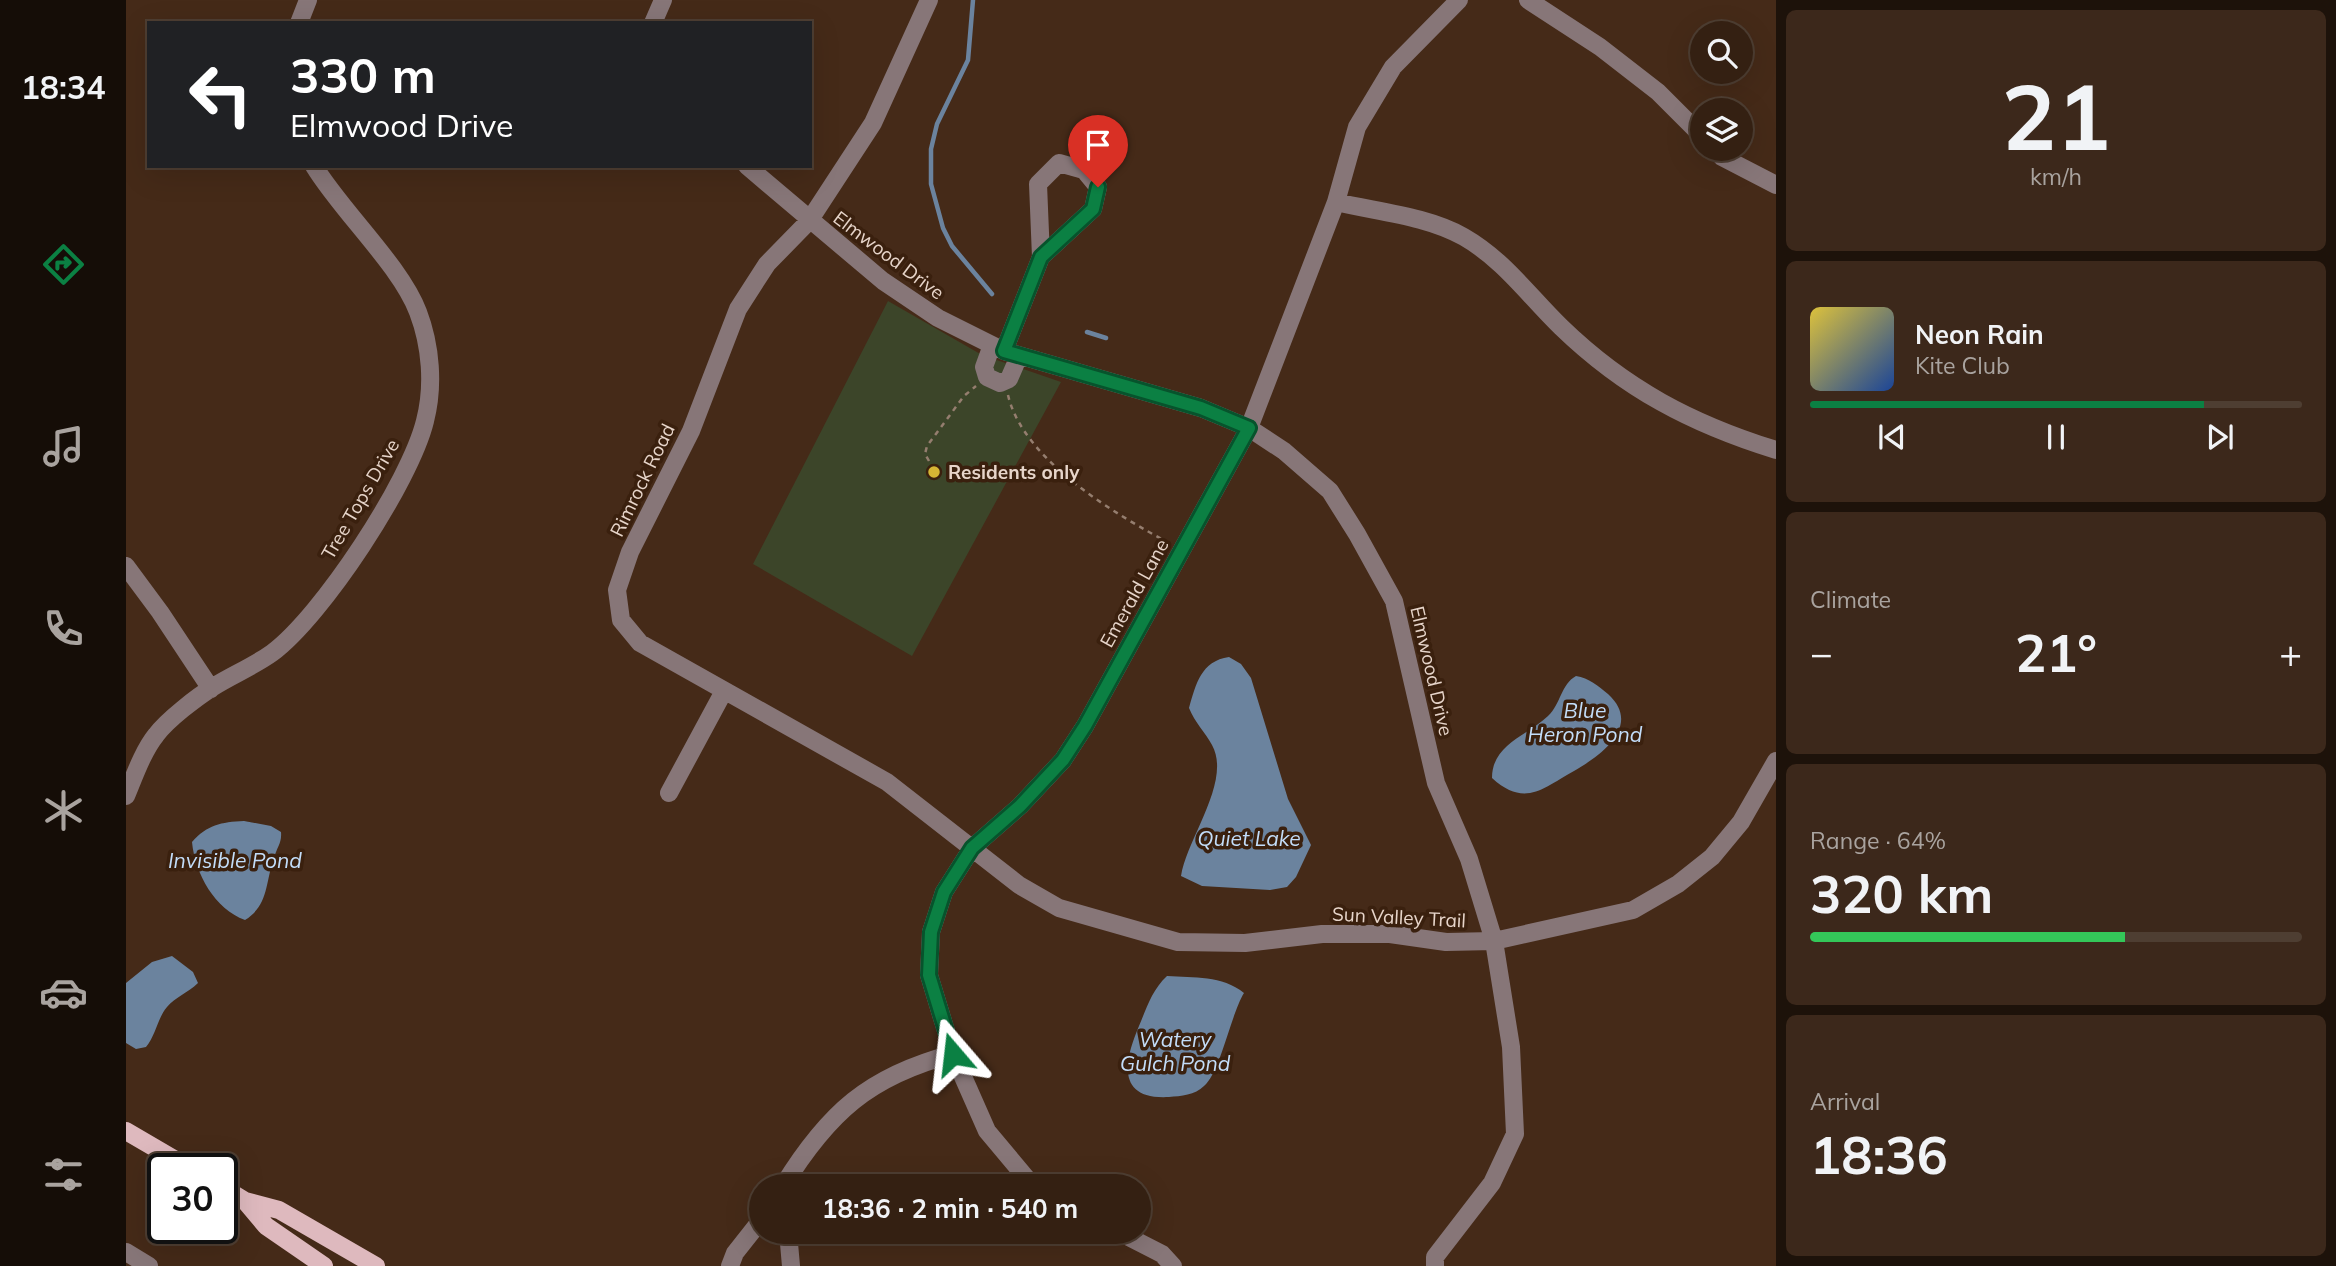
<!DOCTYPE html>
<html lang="en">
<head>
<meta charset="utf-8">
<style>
	body { margin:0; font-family:Mulish,sans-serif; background:#3c281b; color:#f1f3f6; height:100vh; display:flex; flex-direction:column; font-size:26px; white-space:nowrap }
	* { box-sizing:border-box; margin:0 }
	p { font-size:23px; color:#a9a39f }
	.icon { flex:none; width:38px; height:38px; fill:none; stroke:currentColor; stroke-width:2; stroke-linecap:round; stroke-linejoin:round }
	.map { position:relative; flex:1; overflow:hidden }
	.drawer { display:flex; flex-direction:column; gap:10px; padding:10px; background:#1d120a; width:560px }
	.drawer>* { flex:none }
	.banner { position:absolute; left:21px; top:21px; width:665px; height:147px; border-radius:0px; box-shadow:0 7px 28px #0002,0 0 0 2px #4e3e32; background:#202124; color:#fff; overflow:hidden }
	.tools { position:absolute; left:1564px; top:21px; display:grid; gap:14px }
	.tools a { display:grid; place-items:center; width:63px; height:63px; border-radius:50%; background:#342012; box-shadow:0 7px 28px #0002,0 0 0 2px #4e3e32; font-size:35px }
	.speed { position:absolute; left:21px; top:1153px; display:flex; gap:14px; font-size:35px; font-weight:700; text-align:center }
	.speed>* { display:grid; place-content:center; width:91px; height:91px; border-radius:50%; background:#342012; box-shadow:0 7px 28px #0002,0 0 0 2px #4e3e32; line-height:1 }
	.speed .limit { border:4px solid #111; border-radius:10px; background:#fff; color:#111 }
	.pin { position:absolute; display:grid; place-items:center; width:60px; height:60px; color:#fff; margin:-72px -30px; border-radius:50% 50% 50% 0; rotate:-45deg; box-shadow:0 0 7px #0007 }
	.pin .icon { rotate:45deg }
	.me { position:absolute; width:77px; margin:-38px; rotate:343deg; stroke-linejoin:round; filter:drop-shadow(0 0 5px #0008) }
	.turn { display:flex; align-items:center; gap:24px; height:147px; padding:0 28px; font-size:32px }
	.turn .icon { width:91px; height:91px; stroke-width:2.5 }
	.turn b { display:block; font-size:49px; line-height:60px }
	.big { font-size:52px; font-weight:700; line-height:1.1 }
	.drawer .widget { flex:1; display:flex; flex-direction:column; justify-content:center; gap:10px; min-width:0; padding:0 24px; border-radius:10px; background:#3c281b }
	.drawer .dial { align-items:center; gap:0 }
	.dial b { font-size:91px; line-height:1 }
	.song { display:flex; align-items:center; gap:21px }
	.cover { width:84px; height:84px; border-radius:10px; background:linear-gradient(135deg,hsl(50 70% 55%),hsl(220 70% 35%)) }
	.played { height:7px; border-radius:4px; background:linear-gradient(90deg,#0b8043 80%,#4e3e32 80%) }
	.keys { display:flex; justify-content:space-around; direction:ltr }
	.heat { display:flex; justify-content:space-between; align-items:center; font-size:38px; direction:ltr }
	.charge { height:10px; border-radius:5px; background:linear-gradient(90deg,#34c759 64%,#4e3e32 0) }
	.trip { position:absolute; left:623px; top:1174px; width:402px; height:70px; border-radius:35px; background:#342012; box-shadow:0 7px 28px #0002,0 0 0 2px #4e3e32; font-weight:700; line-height:70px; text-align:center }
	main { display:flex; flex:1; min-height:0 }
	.tab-bar { display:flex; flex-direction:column; width:126px; justify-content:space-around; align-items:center; background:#150d07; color:#a9a39f }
	.tab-bar .icon { width:49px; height:49px }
	.tab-bar .on { color:#0b8043 }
	.tab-bar b { font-size:32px; color:#f1f3f6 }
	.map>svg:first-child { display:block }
	.green { fill:#3c4529 }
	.water { fill:#6b839e }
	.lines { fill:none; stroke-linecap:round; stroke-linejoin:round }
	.stream { stroke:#6b839e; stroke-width:4.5 }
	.path { stroke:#957e6f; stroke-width:2.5; stroke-dasharray:5 5; stroke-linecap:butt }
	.minor { stroke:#877678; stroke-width:18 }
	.major { stroke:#deb9be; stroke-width:18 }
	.route-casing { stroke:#07532c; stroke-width:18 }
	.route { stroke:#0b8043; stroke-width:12 }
	.poi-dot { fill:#d6b534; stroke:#3a200e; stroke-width:2.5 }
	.labels { text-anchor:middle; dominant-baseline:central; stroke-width:7; stroke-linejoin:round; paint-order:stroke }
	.street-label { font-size:19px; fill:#e7d5ca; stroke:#3a200e }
	.poi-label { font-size:19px; font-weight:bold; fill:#e7d5ca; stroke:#3a200e; text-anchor:start }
	.water-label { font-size:21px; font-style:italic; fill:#c3ddf9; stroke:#3a200e }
</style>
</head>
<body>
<main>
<nav class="tab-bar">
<b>18:34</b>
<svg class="icon on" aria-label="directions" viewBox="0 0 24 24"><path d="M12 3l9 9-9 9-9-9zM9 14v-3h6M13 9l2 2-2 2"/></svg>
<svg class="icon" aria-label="music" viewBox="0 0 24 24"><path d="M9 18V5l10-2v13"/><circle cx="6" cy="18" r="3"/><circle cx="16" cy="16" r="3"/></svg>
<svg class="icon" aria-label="phone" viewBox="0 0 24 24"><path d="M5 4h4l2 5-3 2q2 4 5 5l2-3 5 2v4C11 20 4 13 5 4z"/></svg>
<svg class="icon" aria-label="climate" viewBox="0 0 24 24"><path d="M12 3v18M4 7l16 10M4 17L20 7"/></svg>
<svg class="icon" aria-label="car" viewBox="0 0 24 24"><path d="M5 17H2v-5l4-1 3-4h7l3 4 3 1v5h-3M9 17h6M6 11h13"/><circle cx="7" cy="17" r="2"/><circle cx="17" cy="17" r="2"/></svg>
<svg class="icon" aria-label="filters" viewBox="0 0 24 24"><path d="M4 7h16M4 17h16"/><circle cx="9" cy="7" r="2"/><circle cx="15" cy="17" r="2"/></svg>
</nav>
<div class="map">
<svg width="1650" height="1266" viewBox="0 0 1650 1266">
	<rect width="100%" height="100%" fill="#452a18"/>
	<path class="green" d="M 762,301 L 856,355 L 935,382 L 786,656 L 627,564 Z"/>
	<path class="water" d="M 1103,657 L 1115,664 L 1125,678 L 1162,799 L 1185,845 L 1170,877 L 1161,887 L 1144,890 L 1076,886 L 1055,876 C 1061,838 1106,781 1086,745 C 1079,732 1069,723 1063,708 C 1070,684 1075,661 1103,657 Z
		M 1450,676 C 1463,678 1472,686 1482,694 C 1517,726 1474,756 1448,771 C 1417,788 1399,808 1366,778 C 1366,744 1401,736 1422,716 C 1435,704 1435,684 1450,676 Z
		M 118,821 L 145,826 L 155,832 C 156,843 151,847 148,858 C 139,883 143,905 119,920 C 89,909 69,874 66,842 C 81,825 95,822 118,821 Z
		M 46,956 L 67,972 L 72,983 C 62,993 49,997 41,1007 C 31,1019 30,1035 20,1047 L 10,1049 L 0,1043 L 0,983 L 26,962 Z
		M 1041,976 C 1068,978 1096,975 1118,993 C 1105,1014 1094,1073 1078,1086 C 1069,1095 1055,1096 1043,1097 C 990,1100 998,1061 1013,1026 C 1021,1007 1026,990 1041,976 Z"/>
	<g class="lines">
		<path class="stream" d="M 847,0 L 842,60 L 811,124 L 805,149 L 805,184 L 817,228 L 826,246 L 866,294
			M 961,332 L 980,338"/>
		<path class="path" d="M 882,395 C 897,460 989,514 1043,543
			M 803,461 L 799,454 L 801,446 L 838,396 L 850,386"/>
		<path class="minor" d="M 803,0 L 747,123 L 683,221 L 641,264 L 612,309 L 565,431 L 504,552 L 491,590 L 495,620 L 514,643 L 761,782 L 893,885 L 933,908 L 1052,942 L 1119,943 L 1196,934 L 1264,934 L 1320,942 L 1368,941 L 1507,910 L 1552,884 L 1586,857 L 1615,822 L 1650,761
			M 1402,0 L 1474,47 L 1532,92 L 1577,137
			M 173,23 L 182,0
			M 527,23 L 537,0
			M 1589,149 L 1596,157 L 1650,185
			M 621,166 L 757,281 L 812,318 L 878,351 L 1075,408 L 1123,428 L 1158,451 L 1204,491 L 1231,534 L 1268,601 L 1310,783 L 1343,859 L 1368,941 L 1385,1047 L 1389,1134 L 1366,1183 L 1309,1257 L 1309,1266
			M 1210,202 C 1252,212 1301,216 1338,237 C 1378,260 1403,296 1435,327 C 1499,389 1566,424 1650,450
			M 866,345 L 858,367 L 861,377 L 874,383 L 883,379 L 893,356
			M 878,351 L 915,257 L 912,184 L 933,163 L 958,170 L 972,187 L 967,209 L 915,257
			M 0,566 L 34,612 L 85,689
			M 543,793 L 598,691
			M 0,796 C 8,777 17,751 30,735 C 41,720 71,697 87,687 C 106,675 128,666 146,653 C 196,616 284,482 299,421 C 308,386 305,346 292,312 C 274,265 216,212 188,166
			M 657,1186 C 702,1113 743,1076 827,1054
			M 907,1186 L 861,1131 L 827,1054 L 803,975 L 805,932 L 818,892 L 846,848 L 894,806 L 937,760 L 959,726 L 1123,428 L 1210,202 L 1231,127 L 1267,67 L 1333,0
			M 662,1232 L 665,1266
			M 993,1232 L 1036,1254 L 1047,1266
			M 0,1252 L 23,1266
			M 604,1266 L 609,1253 L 635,1220"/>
		<path class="major" d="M 0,1131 L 65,1169
			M 96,1187 L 119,1201 L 153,1210 L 250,1266
			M 119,1201 L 140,1226 L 198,1266"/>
	</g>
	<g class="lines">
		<defs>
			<path id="route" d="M 827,1054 L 803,975 L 805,932 L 818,892 L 846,848 L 894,806 L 937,760 L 959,726 L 1123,428 L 1075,408 L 878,351 L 915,257 L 967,209 L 972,187"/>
		</defs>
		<use href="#route" class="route-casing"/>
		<use href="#route" class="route"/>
	</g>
	<circle class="poi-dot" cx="808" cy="472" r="7"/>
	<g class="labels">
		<g class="street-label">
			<text transform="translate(763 255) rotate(37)">Elmwood Drive</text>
			<text transform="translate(516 480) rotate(-64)">Rimrock Road</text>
			<text transform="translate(234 499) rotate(-60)">Tree Tops Drive</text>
			<text transform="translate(1008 593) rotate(-61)">Emerald Lane</text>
			<text transform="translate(1306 671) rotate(77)">Elmwood Drive</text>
			<text transform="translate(1273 917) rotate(3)">Sun Valley Trail</text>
		</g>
		<g class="poi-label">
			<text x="822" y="472">Residents only</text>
		</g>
		<g class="water-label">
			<text x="1459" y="710">Blue<tspan x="1459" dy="24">Heron Pond</tspan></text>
			<text x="1123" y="838">Quiet Lake</text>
			<text x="109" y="860">Invisible Pond</text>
			<text x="1049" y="1039">Watery<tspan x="1049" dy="24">Gulch Pond</tspan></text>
		</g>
	</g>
</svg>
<div class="tools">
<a><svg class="icon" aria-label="search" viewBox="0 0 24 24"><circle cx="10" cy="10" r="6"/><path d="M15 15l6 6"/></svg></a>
<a><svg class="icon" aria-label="layers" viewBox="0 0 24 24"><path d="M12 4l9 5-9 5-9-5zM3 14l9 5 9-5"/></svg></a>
</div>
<div class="speed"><div class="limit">30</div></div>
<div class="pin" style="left:972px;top:187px;background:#d93025"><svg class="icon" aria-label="arrive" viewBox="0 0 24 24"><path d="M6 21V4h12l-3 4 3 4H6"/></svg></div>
<svg class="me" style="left:827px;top:1054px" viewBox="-20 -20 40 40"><path d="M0-17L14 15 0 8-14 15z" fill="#0b8043" stroke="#fff" stroke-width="4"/></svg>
<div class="trip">18:36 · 2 min · 540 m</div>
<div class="banner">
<div class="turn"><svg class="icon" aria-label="left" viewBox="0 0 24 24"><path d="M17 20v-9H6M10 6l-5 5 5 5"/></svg><div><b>330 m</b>Elmwood Drive</div></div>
</div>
</div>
<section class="drawer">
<div class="widget dial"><b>21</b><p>km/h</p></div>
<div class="widget">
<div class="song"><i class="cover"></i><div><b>Neon Rain</b><p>Kite Club</p></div></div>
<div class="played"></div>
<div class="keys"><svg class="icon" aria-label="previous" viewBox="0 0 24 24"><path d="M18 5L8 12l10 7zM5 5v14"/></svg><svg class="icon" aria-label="pause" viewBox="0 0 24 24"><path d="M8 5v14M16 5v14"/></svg><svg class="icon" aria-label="next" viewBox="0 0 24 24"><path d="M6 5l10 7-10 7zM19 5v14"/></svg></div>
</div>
<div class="widget"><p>Climate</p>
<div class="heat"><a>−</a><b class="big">21°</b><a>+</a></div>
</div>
<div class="widget"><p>Range · 64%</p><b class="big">320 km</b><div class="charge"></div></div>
<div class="widget"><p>Arrival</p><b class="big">18:36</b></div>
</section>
</main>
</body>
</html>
